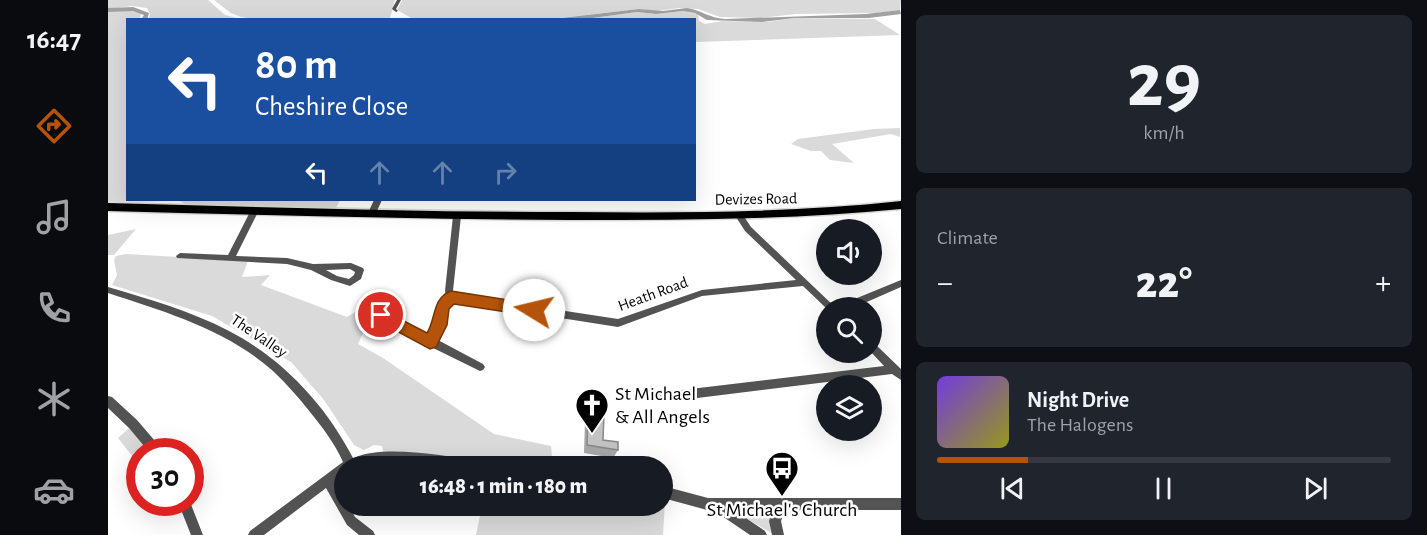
<!DOCTYPE html>
<html lang="en">
<head>
<meta charset="utf-8">
<style>
	body { margin:0; font-family:"Alegreya Sans",sans-serif; background:#20242c; color:#f1f3f6; height:100vh; display:flex; flex-direction:column; font-size:22px; white-space:nowrap }
	* { box-sizing:border-box; margin:0 }
	p { font-size:20px; color:#9ea1a6 }
	.icon { flex:none; width:33px; height:33px; fill:none; stroke:currentColor; stroke-width:2; stroke-linecap:round; stroke-linejoin:round }
	.map { position:relative; flex:1; overflow:hidden }
	.panel { display:flex; flex-direction:column; gap:15px; padding:15px; background:#0d0f14; width:526px }
	.panel>* { flex:none }
	.guide { position:absolute; left:18px; top:18px; width:570px; height:183px; border-radius:0px; box-shadow:0 6px 24px #0002; background:#1a4fa0; color:#fff; overflow:hidden }
	.buttons { position:absolute; left:708px; top:219px; display:grid; gap:12px }
	.buttons a { display:grid; place-items:center; width:66px; height:66px; border-radius:50%; background:#171b24; box-shadow:0 6px 24px #0002; font-size:30px }
	.speed { position:absolute; left:18px; top:438px; display:flex; gap:12px; font-size:30px; font-weight:700; text-align:center }
	.speed>* { display:grid; place-content:center; width:78px; height:78px; border-radius:50%; background:#171b24; box-shadow:0 6px 24px #0002; line-height:1 }
	.speed .limit { border:9px solid #d22; background:#fff; color:#111 }
	.pin { position:absolute; display:grid; place-items:center; width:51px; height:51px; color:#fff; margin:-26px; border:3px solid #fff; border-radius:50%; box-shadow:0 2px 6px #0007 }
	.me { position:absolute; width:66px; margin:-33px; rotate:279deg; stroke-linejoin:round; filter:drop-shadow(0 0 4px #0008) }
	.turn { display:flex; align-items:center; gap:21px; height:126px; padding:0 30px; font-size:27px }
	.turn .icon { width:78px; height:78px; stroke-width:2.5 }
	.turn b { display:block; font-size:42px; line-height:51px }
	.lanes { display:flex; align-items:center; height:57px; padding:0 30px; background:#0003; justify-content:center; gap:30px; direction:ltr }
	.lanes .off { opacity:.35 }
	.big { font-size:45px; font-weight:800; line-height:1.1 }
	.panel .card { flex:1; display:flex; flex-direction:column; justify-content:center; gap:9px; min-width:0; padding:0 21px; border-radius:9px; background:#20242c }
	.panel .dial { align-items:center; gap:0 }
	.dial b { font-size:78px; line-height:1 }
	.song { display:flex; align-items:center; gap:18px }
	.cover { width:72px; height:72px; border-radius:9px; background:linear-gradient(135deg,hsl(260 70% 55%),hsl(60 70% 35%)) }
	.played { height:6px; border-radius:3px; background:linear-gradient(90deg,#b45309 20%,#363941 20%) }
	.keys { display:flex; justify-content:space-around; direction:ltr }
	.heat { display:flex; justify-content:space-between; align-items:center; font-size:33px; direction:ltr }
	.trip { position:absolute; left:226px; top:456px; width:339px; height:60px; border-radius:30px; background:#171b24; box-shadow:0 6px 24px #0002; font-weight:800; line-height:60px; text-align:center }
	main { display:flex; flex:1; min-height:0 }
	.menu { display:flex; flex-direction:column; width:108px; justify-content:space-around; align-items:center; background:#090b0e; color:#9ea1a6 }
	.menu .icon { width:42px; height:42px }
	.menu .current { color:#b45309 }
	.menu b { font-size:27px; color:#f1f3f6 }
	.map>svg:first-child { display:block }
	.green { fill:#dadada }
	.water { fill:#a1a1a1 }
	.lines { fill:none; stroke-linecap:round; stroke-linejoin:round }
	.river { fill:#a1a1a1; fill-rule:evenodd }
	.primary-casing { stroke:#dbdbdb; stroke-width:3 }
	.minor { fill:#535353; fill-rule:evenodd }
	.primary { fill:#000; fill-rule:evenodd }
	.wall { fill:#a8a8a8 }
	.building { fill:#c3c3c3; stroke:#888; stroke-width:1.5 }
	.route { fill:#b45309; stroke:#753606; stroke-width:1.5 }
	.labels { text-anchor:middle; dominant-baseline:central; stroke-width:5; stroke-linejoin:round; paint-order:stroke }
	.street-label { font-size:16px; fill:#000; stroke:#fff }
	.near-poi-label { font-size:20px; fill:#000; stroke:#fff; text-anchor:start }
</style>
</head>
<body>
<main>
<nav class="menu">
<b>16:47</b>
<svg class="icon current" aria-label="directions" viewBox="0 0 24 24"><path d="M12 3l9 9-9 9-9-9zM9 14v-3h6M13 9l2 2-2 2"/></svg>
<svg class="icon" aria-label="music" viewBox="0 0 24 24"><path d="M9 18V5l10-2v13"/><circle cx="6" cy="18" r="3"/><circle cx="16" cy="16" r="3"/></svg>
<svg class="icon" aria-label="phone" viewBox="0 0 24 24"><path d="M5 4h4l2 5-3 2q2 4 5 5l2-3 5 2v4C11 20 4 13 5 4z"/></svg>
<svg class="icon" aria-label="climate" viewBox="0 0 24 24"><path d="M12 3v18M4 7l16 10M4 17L20 7"/></svg>
<svg class="icon" aria-label="car" viewBox="0 0 24 24"><path d="M5 17H2v-5l4-1 3-4h7l3 4 3 1v5h-3M9 17h6M6 11h13"/><circle cx="7" cy="17" r="2"/><circle cx="17" cy="17" r="2"/></svg>
</nav>
<div class="map">
<svg width="793" height="535" viewBox="0 0 793 535">
	<rect width="100%" height="100%" fill="#fff"/>
	<path class="green" d="M 0,0 L 100,0 L 117,15 L 132,19 L 41,19 L 42,14 L 39,8 L 24,6 L 0,9 Z
		M 106,0 L 287,0 L 282,18 C 267,19 196,17 190,20 L 147,19 L 133,17 L 123,13 Z
		M 294,0 L 793,0 L 792,10 L 770,13 L 688,14 L 651,18 L 612,17 L 590,9 L 571,8 L 548,11 L 531,9 L 442,19 L 307,20 L 289,10 Z
		M 25,9 L 33,13 L 32,19 L 20,20 L 20,200 L 232,200 L 228,208 L 78,205 L 72,201 L 0,202 L 0,11 Z
		M 575,11 L 590,14 L 591,21 L 597,24 L 614,21 L 660,22 L 687,18 L 767,19 L 792,35 L 587,42 L 586,20 L 470,20 L 529,12 L 548,14 Z
		M 792,128 L 792,137 L 783,134 L 724,144 L 746,163 L 722,160 L 713,151 L 703,151 L 683,144 L 690,139 L 766,129 Z
		M 28,229 L 6,255 L 0,255 L 0,235 Z
		M 18,254 L 140,261 L 134,277 L 162,275 L 153,285 L 239,317 L 249,311 L 264,313 L 250,344 L 275,358 L 386,434 L 443,446 L 445,466 L 278,466 L 274,446 L 266,445 L 256,450 L 246,445 L 216,400 L 183,362 L 104,316 L 4,285 L 9,275 L 6,260 L 8,256 Z
		M 21,428 L 40,451 L 32,452 L 31,465 L 10,438 Z
		M 555,501 L 557,501 L 555,535 L 368,535 L 374,506 L 555,506 Z
		M 662,509 L 663,533 L 628,512 L 628,510 Z"/>
	<path class="water" d="M 579,8 C 593,10 601,18 617,19 L 758,14 L 792,10 L 793,14 L 761,18 L 687,18 L 653,22 L 599,20 L 587,13 L 575,11 L 548,14 L 529,12 L 470,20 L 386,19 L 453,18 L 531,9 L 555,11 Z"/>
	<g class="lines">
		<path class="river" d="M 25,7 L 41,13 L 39,20 L 33,20 L 36,15 L 25,11 L 0,12 L 0,8 Z"/>
		<defs>
			<path id="primary" d="M 793,201 L 793,209 C 682,220 573,220 462,220 C 308,219 154,215 0,211 L 0,203 C 154,207 308,212 462,212 C 573,213 682,213 793,201 Z"/>
		</defs>
		<use href="#primary" class="primary-casing"/>
		<path class="minor" d="M 289,0 L 293,0 L 288,9 L 290,11 L 288,12 L 284,9 Z
			M 266,200 L 274,200 L 267,215 L 264,216 L 260,213 Z
			M 144,208 L 147,208 L 151,210 L 128,256 L 179,258 L 205,264 L 243,263 L 255,268 L 256,270 L 253,279 L 242,286 L 223,280 L 203,270 L 179,264 L 69,258 L 68,256 L 72,253 L 120,255 ZM 242,269 L 247,272 L 246,275 L 241,279 L 229,276 L 218,270 Z
			M 349,213 L 353,216 L 345,291 L 346,294 L 510,319 L 594,290 L 688,280 L 637,231 L 628,217 L 632,214 L 635,215 L 643,227 L 728,308 L 718,308 L 695,286 L 594,296 L 510,327 L 345,301 L 338,308 L 337,325 L 328,339 L 375,364 L 377,367 L 375,370 L 372,371 L 319,345 L 318,343 L 270,318 L 268,315 L 270,312 L 273,311 L 276,312 L 321,335 L 327,324 L 330,307 L 338,296 L 337,291 L 345,216 Z
			M 793,280 L 793,287 L 745,308 L 731,308 L 732,305 Z
			M 0,287 C 41,299 83,311 121,331 C 174,358 218,405 245,458 C 277,444 334,456 369,460 L 373,462 L 374,466 L 326,466 L 283,463 L 237,466 L 237,474 L 227,481 L 237,499 L 237,506 L 241,506 L 247,517 L 265,531 L 267,535 L 251,535 L 239,525 L 218,488 L 156,535 L 140,535 L 142,531 L 235,462 C 227,444 215,428 202,412 C 191,398 179,384 165,371 C 119,330 58,312 0,293 Z
			M 764,343 L 767,344 L 793,369 L 793,380 L 784,374 L 557,402 L 553,400 L 552,397 L 553,394 L 557,392 L 776,366 L 763,352 Z
			M 0,396 L 4,397 L 29,420 L 53,448 L 54,452 L 41,452 L 21,428 L 0,408 Z
			M 555,486 L 600,498 L 793,498 L 793,510 L 677,510 L 673,521 L 676,535 L 664,535 L 661,521 L 665,510 L 626,510 L 657,531 L 659,535 L 642,535 L 614,516 L 599,510 L 555,498 Z
			M 70,502 L 82,502 L 95,535 L 83,535 Z"/>
		<use href="#primary" class="primary"/>
	</g>
	<path class="wall" d="M 480,410 L 495,440 L 510,450 L 505,458 L 476,453 L 477,419 Z"/>
	<path class="building" d="M 480,410 L 496,413 L 495,440 L 510,442 L 510,450 L 479,445 Z"/>
	<path class="route" d="M 343,291 L 426,304 L 432,306 L 434,310 L 432,315 L 426,316 L 346,304 L 341,309 L 339,325 L 328,347 L 322,349 L 268,320 L 266,315 L 268,311 L 273,309 L 319,333 C 328,319 324,298 343,291 Z"/>
	<defs>
		<symbol id="church-pin" viewBox="-11 -11 22 30"><path d="M0 17L-7.5 6A9.5 9.5 0 1 1 7.5 6Z" fill="#000" stroke="#fff"/><path d="M-1.2-6h2.4v3.5h3.3v2.4h-3.3V6h-2.4V-.1h-3.3v-2.4h3.3Z" fill="#fff"/></symbol>
		<symbol id="bus-pin" viewBox="-11 -11 22 30"><path d="M0 17L-7.5 6A9.5 9.5 0 1 1 7.5 6Z" fill="#000" stroke="#fff"/><path d="M-5-6H5V4H4V6H2V4H-2V6H-4V4H-5ZM-3.5-4V0h7V-4ZM-3.5 1.2v1.5H-2V1.2ZM2 1.2v1.5H3.5V1.2Z" fill="#fff"/></symbol>
	</defs>
	<g fill-rule="evenodd">
		<use href="#church-pin" x="465" y="386" width="38" height="52"/>
		<use href="#bus-pin" x="655" y="449" width="38" height="52"/>
	</g>
	<g class="labels">
		<g class="street-label">
			<text transform="translate(648 199) rotate(-1)">Devizes Road</text>
			<text transform="translate(545 294) rotate(-20)">Heath Road</text>
			<text transform="translate(151 336) rotate(34)">The Valley</text>
		</g>
		<g class="near-poi-label">
			<text x="507" y="394">St Michael<tspan x="507" dy="23">&amp; All Angels</tspan></text>
			<text x="674" y="510" text-anchor="middle">St Michael's Church</text>
		</g>
	</g>
</svg>
<div class="buttons">
<a><svg class="icon" aria-label="sound" viewBox="0 0 24 24"><path d="M4 9h4l5-4v14l-5-4H4zM17 9q2 3 0 6"/></svg></a>
<a><svg class="icon" aria-label="search" viewBox="0 0 24 24"><circle cx="10" cy="10" r="6"/><path d="M15 15l6 6"/></svg></a>
<a><svg class="icon" aria-label="layers" viewBox="0 0 24 24"><path d="M12 4l9 5-9 5-9-5zM3 14l9 5 9-5"/></svg></a>
</div>
<div class="speed"><div class="limit">30</div></div>
<div class="pin" style="left:273px;top:315px;background:#d93025"><svg class="icon" aria-label="arrive" viewBox="0 0 24 24"><path d="M6 21V4h12l-3 4 3 4H6"/></svg></div>
<svg class="me" style="left:426px;top:310px" viewBox="-20 -20 40 40"><circle r="19" fill="#fff"/><path d="M0-13L10 11 0 6-10 11z" fill="#b45309"/></svg>
<div class="trip">16:48 · 1 min · 180 m</div>
<div class="guide">
<div class="turn"><svg class="icon" aria-label="left" viewBox="0 0 24 24"><path d="M17 20v-9H6M10 6l-5 5 5 5"/></svg><div><b>80 m</b>Cheshire Close</div></div>
<div class="lanes"><svg class="icon" aria-label="left" viewBox="0 0 24 24"><path d="M17 20v-9H6M10 6l-5 5 5 5"/></svg><svg class="icon off" aria-label="ahead" viewBox="0 0 24 24"><path d="M12 20V5M6 11l6-6 6 6"/></svg><svg class="icon off" aria-label="ahead" viewBox="0 0 24 24"><path d="M12 20V5M6 11l6-6 6 6"/></svg><svg class="icon off" aria-label="right" viewBox="0 0 24 24"><path d="M7 20v-9h11M14 6l5 5-5 5"/></svg></div>
</div>
</div>
<section class="panel">
<div class="card dial"><b>29</b><p>km/h</p></div>
<div class="card"><p>Climate</p>
<div class="heat"><a>−</a><b class="big">22°</b><a>+</a></div>
</div>
<div class="card">
<div class="song"><i class="cover"></i><div><b>Night Drive</b><p>The Halogens</p></div></div>
<div class="played"></div>
<div class="keys"><svg class="icon" aria-label="previous" viewBox="0 0 24 24"><path d="M18 5L8 12l10 7zM5 5v14"/></svg><svg class="icon" aria-label="pause" viewBox="0 0 24 24"><path d="M8 5v14M16 5v14"/></svg><svg class="icon" aria-label="next" viewBox="0 0 24 24"><path d="M6 5l10 7-10 7zM19 5v14"/></svg></div>
</div>
</section>
</main>
</body>
</html>
